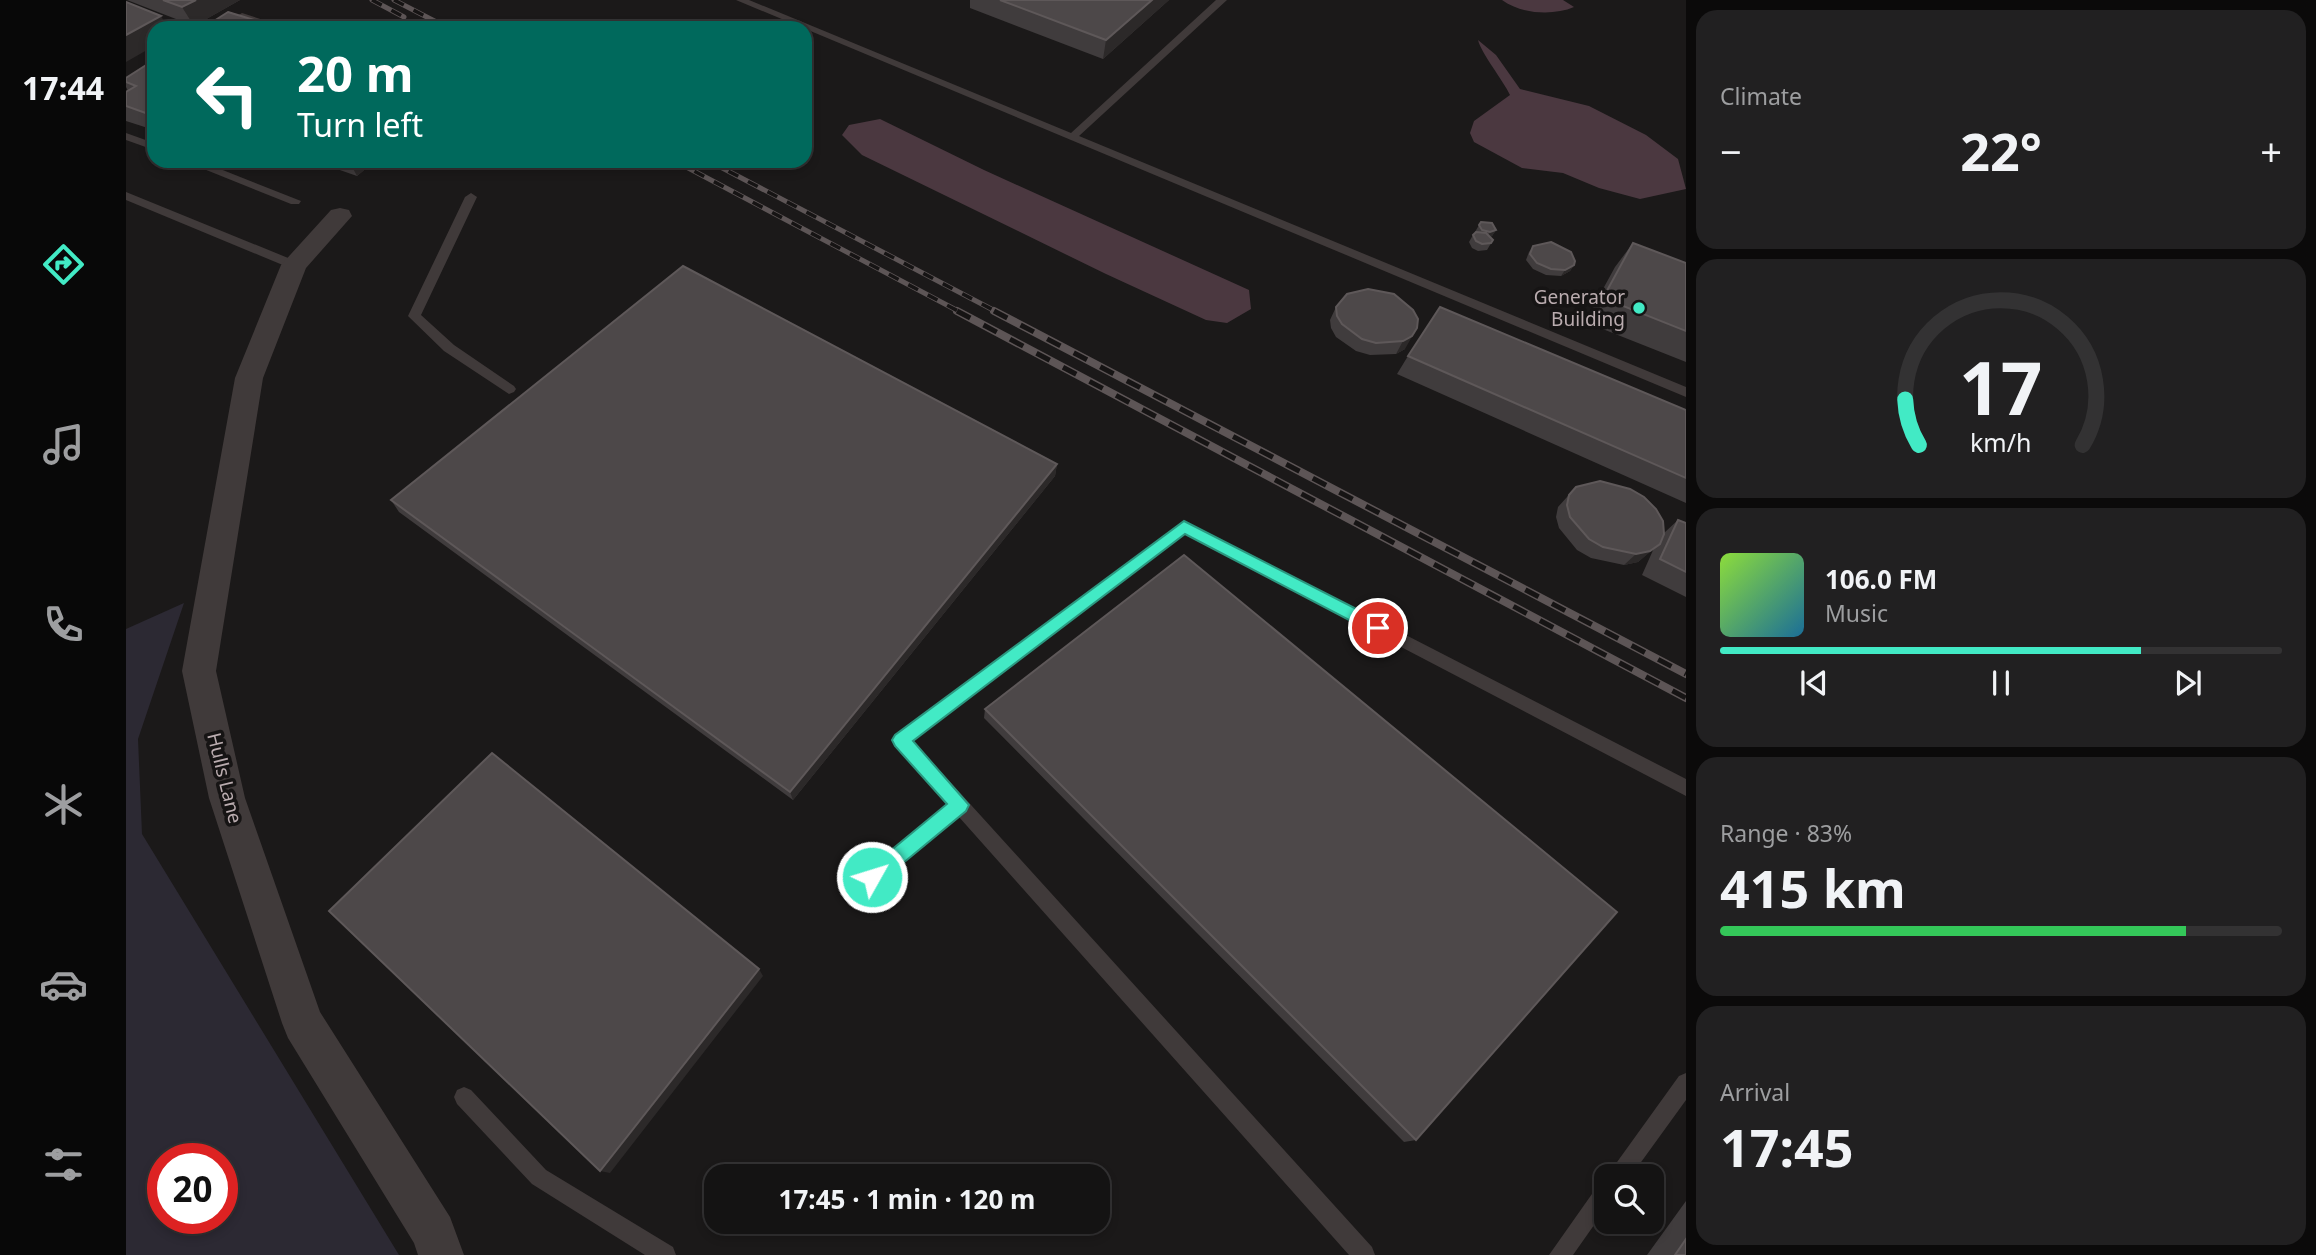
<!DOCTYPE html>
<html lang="en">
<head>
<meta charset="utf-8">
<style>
	body { margin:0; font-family:"Noto Sans",sans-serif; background:#212021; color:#f1f3f6; height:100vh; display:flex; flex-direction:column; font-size:26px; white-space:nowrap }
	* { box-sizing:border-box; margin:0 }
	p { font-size:23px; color:#9d9ea0 }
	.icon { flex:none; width:38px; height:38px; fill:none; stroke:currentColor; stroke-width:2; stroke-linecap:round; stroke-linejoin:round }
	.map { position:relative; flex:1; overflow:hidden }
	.side { display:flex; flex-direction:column; gap:10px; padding:10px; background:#0b0a0a; width:630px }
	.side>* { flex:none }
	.guide { position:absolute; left:21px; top:21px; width:665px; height:147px; border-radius:21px; box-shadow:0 4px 10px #0003,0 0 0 2px #333233; background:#00695c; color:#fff; overflow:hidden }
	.controls { position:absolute; left:1468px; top:1164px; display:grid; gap:14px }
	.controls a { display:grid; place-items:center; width:70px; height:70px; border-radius:14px; background:#141313; box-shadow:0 4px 10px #0003,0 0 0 2px #333233; font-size:35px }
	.speed { position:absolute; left:21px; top:1143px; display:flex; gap:14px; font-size:35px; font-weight:700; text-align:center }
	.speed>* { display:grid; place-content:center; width:91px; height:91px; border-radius:50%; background:#141313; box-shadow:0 4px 10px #0003,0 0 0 2px #333233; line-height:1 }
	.speed .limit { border:10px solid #d22; background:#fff; color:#111 }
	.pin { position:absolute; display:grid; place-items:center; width:60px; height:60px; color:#fff; margin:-30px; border:4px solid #fff; border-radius:50%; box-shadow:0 2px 7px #0007 }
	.me { position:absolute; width:77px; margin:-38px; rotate:51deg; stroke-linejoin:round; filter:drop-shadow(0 0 5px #0008) }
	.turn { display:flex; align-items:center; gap:24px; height:147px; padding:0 35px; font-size:32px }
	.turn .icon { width:91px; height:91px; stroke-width:2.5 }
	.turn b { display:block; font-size:49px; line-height:60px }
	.big { font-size:52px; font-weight:700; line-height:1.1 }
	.side .tile { flex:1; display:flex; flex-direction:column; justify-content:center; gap:10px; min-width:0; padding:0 24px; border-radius:21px; background:#212021 }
	.side .dial { align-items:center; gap:0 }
	.dial svg { height:182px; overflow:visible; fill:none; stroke:#333233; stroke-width:7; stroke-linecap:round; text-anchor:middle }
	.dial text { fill:#f1f3f6; stroke:none }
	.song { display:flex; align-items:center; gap:21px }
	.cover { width:84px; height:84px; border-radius:10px; background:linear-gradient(135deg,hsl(90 70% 55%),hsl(200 70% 35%)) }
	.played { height:7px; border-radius:4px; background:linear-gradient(90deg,#42eac5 75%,#333233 75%) }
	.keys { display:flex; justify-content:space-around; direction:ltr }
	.heat { display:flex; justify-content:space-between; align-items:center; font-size:38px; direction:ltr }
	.charge { height:10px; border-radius:5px; background:linear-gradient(90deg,#34c759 83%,#333233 0) }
	.trip { position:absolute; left:578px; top:1164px; width:406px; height:70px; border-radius:21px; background:#141313; box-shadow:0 4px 10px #0003,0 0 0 2px #333233; font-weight:700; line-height:70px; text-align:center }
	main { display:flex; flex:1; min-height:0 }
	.dock { display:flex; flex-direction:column; width:126px; justify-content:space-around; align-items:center; background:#080808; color:#9d9ea0 }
	.dock .icon { width:49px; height:49px }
	.dock .on { color:#42eac5 }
	.dock b { font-size:32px; color:#f1f3f6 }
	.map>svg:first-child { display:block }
	.green { fill:#2c2933; fill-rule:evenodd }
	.water { fill:#4b3840 }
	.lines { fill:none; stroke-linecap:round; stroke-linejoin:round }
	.service { fill:#403a3a; fill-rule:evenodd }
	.minor { fill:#403a3a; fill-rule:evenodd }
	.rail-far1-casing { stroke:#5d5556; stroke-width:5 }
	.rail-casing { stroke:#5d5556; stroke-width:8 }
	.rail-far1 { stroke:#161414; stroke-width:3.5; stroke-dasharray:11; stroke-linecap:butt }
	.rail { stroke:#161414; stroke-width:5; stroke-dasharray:15; stroke-linecap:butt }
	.wall { fill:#403c3d }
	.shaded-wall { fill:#2c2929 }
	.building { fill:#4d4849; stroke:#5e5859; stroke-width:2 }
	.route { fill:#42eac5; stroke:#2b9880; stroke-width:2 }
	.poi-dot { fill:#42eac5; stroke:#161414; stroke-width:2.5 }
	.labels { text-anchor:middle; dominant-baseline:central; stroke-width:7; stroke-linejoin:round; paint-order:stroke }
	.poi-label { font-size:19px; fill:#baacaf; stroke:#161414; text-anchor:end }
	.street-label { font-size:19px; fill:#baacaf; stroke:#161414 }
</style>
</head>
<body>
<main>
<nav class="dock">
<b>17:44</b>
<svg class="icon on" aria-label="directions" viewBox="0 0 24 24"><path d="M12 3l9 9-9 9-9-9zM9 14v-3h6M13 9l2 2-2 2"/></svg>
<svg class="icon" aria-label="music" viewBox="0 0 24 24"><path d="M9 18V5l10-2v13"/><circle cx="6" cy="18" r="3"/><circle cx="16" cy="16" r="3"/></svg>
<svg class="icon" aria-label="phone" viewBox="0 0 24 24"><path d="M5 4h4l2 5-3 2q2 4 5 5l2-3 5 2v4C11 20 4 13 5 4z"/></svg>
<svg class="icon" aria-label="climate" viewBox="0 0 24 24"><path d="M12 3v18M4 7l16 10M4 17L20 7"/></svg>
<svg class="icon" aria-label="car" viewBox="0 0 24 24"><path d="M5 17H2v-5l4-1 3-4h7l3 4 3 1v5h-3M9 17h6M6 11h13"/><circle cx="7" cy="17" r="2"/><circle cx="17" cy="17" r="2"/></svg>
<svg class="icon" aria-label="filters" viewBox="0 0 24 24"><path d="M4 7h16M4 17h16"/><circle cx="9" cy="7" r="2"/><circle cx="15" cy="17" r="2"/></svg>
</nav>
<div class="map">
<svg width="1560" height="1255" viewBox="0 0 1560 1255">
	<rect width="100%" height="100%" fill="#1b1919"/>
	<path class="green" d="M 58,603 L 12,739 L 16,834 L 273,1255 L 0,1255 L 0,629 ZM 37,1158 L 96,1158 L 96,1218 L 37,1218 Z"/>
	<path class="water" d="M 1376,0 L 1437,0 L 1448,7 C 1427,16 1395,14 1376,0 Z
		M 1352,40 L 1370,55 L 1394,89 L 1463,106 L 1520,135 L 1552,159 L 1560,189 L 1514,199 L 1473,188 L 1437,173 L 1396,168 L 1348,142 L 1344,133 L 1348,121 L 1384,95 C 1377,80 1355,53 1352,40 Z
		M 754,119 L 858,170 L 1123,290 L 1125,309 L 1101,323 L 1080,320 L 980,274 L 736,155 L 716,135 L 723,125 Z"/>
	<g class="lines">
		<path class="service" d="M 610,0 L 623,0 L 945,133 L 1090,0 L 1101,0 L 953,136 L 1560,387 L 1560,397 Z
			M 116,13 L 156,26 L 157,28 L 142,28 L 117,20 L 103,28 L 91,28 Z
			M 0,133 L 28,143 L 28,150 L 0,140 Z
			M 58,161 L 74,161 L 175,201 L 173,204 L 165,204 Z
			M 0,192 L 172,262 L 174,265 L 172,268 L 164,268 L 0,200 Z
			M 345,193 L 351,197 L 295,315 L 328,345 L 388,386 L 390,389 L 388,392 L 383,394 L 318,351 L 282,316 L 339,197 Z
			M 1058,521 L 1560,779 L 1560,796 L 1059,534 L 787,741 L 1246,1247 L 1249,1255 L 1223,1255 L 833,817 L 752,883 L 746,886 L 740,883 L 737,877 L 740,871 L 821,804 L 769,745 L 767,740 L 769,735 Z
			M 1560,1073 L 1560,1100 L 1505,1176 L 1481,1176 L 1553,1076 Z
			M 338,1087 L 345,1090 L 420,1170 L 547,1247 L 550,1255 L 519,1255 L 406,1184 L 331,1104 L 328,1097 L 331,1090 Z
			M 1480,1180 L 1480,1208 L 1447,1255 L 1423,1255 L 1473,1184 Z"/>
		<path class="minor" d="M 214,208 L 223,210 L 226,216 L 180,268 L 137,378 L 90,671 L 119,798 L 194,1012 L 324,1217 L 338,1255 L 292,1255 L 288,1243 L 162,1038 L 156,1023 L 83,798 L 56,671 L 109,378 L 155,265 L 205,210 Z"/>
		<defs>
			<path id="rail-far1" d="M 246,0 L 278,17
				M 268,0 L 322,28
				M 549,161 L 834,312
				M 583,161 L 871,312"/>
			<path id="rail" d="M 831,311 L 1560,698
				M 868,311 L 1560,674"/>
		</defs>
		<use href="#rail-far1" class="rail-far1-casing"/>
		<use href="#rail" class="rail-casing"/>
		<use href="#rail-far1" class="rail-far1"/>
		<use href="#rail" class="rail"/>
	</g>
	<path class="wall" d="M 1,0 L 114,0 L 68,26 Z
		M 844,0 L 1043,0 L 977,59 L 844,8 Z
		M 28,60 L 28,130 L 0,121 L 0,92 L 2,91 L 0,87 L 0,78 Z
		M 115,161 L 146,161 L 136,169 Z
		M 188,161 L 249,161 L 231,176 Z
		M 1353,225 L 1370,230 L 1366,236 L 1364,237 L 1367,240 L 1361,250 L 1352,251 L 1346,248 L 1343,242 L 1347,235 L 1350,233 L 1349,232 Z
		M 1507,243 L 1560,263 L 1560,362 L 1459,322 L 1489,267 Z
		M 1407,246 L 1448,265 L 1444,271 L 1435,276 L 1420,275 L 1407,269 L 1400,260 L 1403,252 Z
		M 1268,294 L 1279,349 L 1270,354 L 1244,355 L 1230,351 L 1210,337 L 1205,328 L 1204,320 L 1210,307 Z
		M 1282,356 L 1560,410 L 1560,503 L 1271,374 Z
		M 931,464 L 929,476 L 667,800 L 273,512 L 265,500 Z
		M 1450,487 L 1538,533 L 1552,520 L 1560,523 L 1560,597 L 1516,575 L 1528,548 L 1512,562 L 1498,565 L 1465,558 L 1451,550 L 1433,528 L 1430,517 L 1432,507 Z
		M 859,709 L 1290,1140 L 1278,1142 L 858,718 Z
		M 1560,1201 L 1560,1255 L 1521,1255 Z"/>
	<path class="shaded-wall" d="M 70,0 L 114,0 L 68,26 L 56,7 Z
		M 1026,0 L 1043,0 L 977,59 L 980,40 Z
		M 35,16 L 42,28 L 28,28 L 28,46 L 0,62 L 0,35 Z
		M 132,161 L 146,161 L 136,169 Z
		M 223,161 L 249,161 L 231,176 Z
		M 1370,230 L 1366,236 L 1360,239 L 1364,232 Z
		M 1448,265 L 1444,271 L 1435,276 L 1439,270 Z
		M 1291,328 L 1279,349 L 1270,354 L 1277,341 Z
		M 931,464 L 929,476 L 667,800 L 664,792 Z
		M 1534,544 L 1512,562 L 1498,565 L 1510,554 Z
		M 633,969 L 637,976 L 484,1173 L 474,1171 Z"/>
	<path class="building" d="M 37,0 L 70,0 L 56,7 Z
		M 874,0 L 1026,0 L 980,40 Z
		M 0,2 L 35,16 L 0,35 Z
		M 102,12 L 154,28 L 77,28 Z
		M 28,60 L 28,116 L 0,106 L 0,92 L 10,86 L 0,82 L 0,78 Z
		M 1355,222 L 1366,223 L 1370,230 L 1364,232 L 1356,230 L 1353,225 Z
		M 1350,232 L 1360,233 L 1367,240 L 1365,243 L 1356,244 L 1350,241 L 1347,235 Z
		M 1425,242 L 1445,252 L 1449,261 L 1448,265 L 1439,270 L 1425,269 L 1411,263 L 1404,254 L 1407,246 Z
		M 1507,243 L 1560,263 L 1560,331 L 1477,298 Z
		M 557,266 L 931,464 L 664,792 L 265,500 Z
		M 1242,289 L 1268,294 L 1287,310 L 1292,319 L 1291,328 L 1286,336 L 1277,341 L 1250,343 L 1236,339 L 1216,324 L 1211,316 L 1210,307 L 1221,294 Z
		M 1314,307 L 1560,410 L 1560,478 L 1282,356 Z
		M 1474,481 L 1504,489 L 1518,497 L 1530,509 L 1537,521 L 1538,534 L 1534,544 L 1524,551 L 1510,554 L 1477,547 L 1463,539 L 1444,517 L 1441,505 L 1443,495 L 1450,487 Z
		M 1552,520 L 1560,523 L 1560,572 L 1534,559 Z
		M 1058,555 L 1491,912 L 1290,1140 L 859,709 Z
		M 366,753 L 633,969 L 474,1171 L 203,911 Z
		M 1560,1239 L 1560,1255 L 1549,1255 Z"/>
	<path class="route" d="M 1058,521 L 1258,623 L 1260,628 L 1258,632 L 1246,632 L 1059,534 L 787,741 L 843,805 L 840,811 L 753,883 L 746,886 L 740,883 L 737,877 L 740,871 L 821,804 L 769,746 L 766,740 L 769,735 Z"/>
	<circle class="poi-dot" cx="1513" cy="308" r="7"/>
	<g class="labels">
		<g class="poi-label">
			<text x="1499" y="297">Generator<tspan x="1499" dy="22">Building</tspan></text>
		</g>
		<g class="street-label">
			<text transform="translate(99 778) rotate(76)">Hulls Lane</text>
		</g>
	</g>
</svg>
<div class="controls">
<a><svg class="icon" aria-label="search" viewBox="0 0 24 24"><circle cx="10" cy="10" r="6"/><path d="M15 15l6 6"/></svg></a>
</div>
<div class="speed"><div class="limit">20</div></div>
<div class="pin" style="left:1252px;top:628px;background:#d93025"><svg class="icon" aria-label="arrive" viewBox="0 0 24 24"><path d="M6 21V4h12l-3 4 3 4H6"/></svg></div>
<svg class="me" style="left:746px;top:877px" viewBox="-20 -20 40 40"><circle r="17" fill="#42eac5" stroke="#fff" stroke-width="3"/><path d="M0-11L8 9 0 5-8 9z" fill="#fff"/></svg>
<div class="trip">17:45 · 1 min · 120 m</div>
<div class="guide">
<div class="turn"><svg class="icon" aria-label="left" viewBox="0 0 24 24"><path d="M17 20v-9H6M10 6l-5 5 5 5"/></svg><div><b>20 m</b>Turn left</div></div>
</div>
</div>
<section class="side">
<div class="tile"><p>Climate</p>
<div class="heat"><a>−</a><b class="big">22°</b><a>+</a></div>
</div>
<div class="tile dial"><svg viewBox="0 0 100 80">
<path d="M14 69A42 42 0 1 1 86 69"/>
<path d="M14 69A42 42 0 0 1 8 49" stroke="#42eac5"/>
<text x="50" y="56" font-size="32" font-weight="700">17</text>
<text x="50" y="72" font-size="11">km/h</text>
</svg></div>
<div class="tile">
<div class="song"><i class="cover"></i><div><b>106.0 FM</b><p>Music</p></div></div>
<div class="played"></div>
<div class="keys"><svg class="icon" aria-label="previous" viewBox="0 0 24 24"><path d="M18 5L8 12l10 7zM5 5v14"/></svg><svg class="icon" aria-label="pause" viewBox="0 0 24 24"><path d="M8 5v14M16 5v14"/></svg><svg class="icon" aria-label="next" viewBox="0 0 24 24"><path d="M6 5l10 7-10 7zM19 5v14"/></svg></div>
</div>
<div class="tile"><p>Range · 83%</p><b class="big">415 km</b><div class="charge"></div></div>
<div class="tile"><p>Arrival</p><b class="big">17:45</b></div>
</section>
</main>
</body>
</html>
